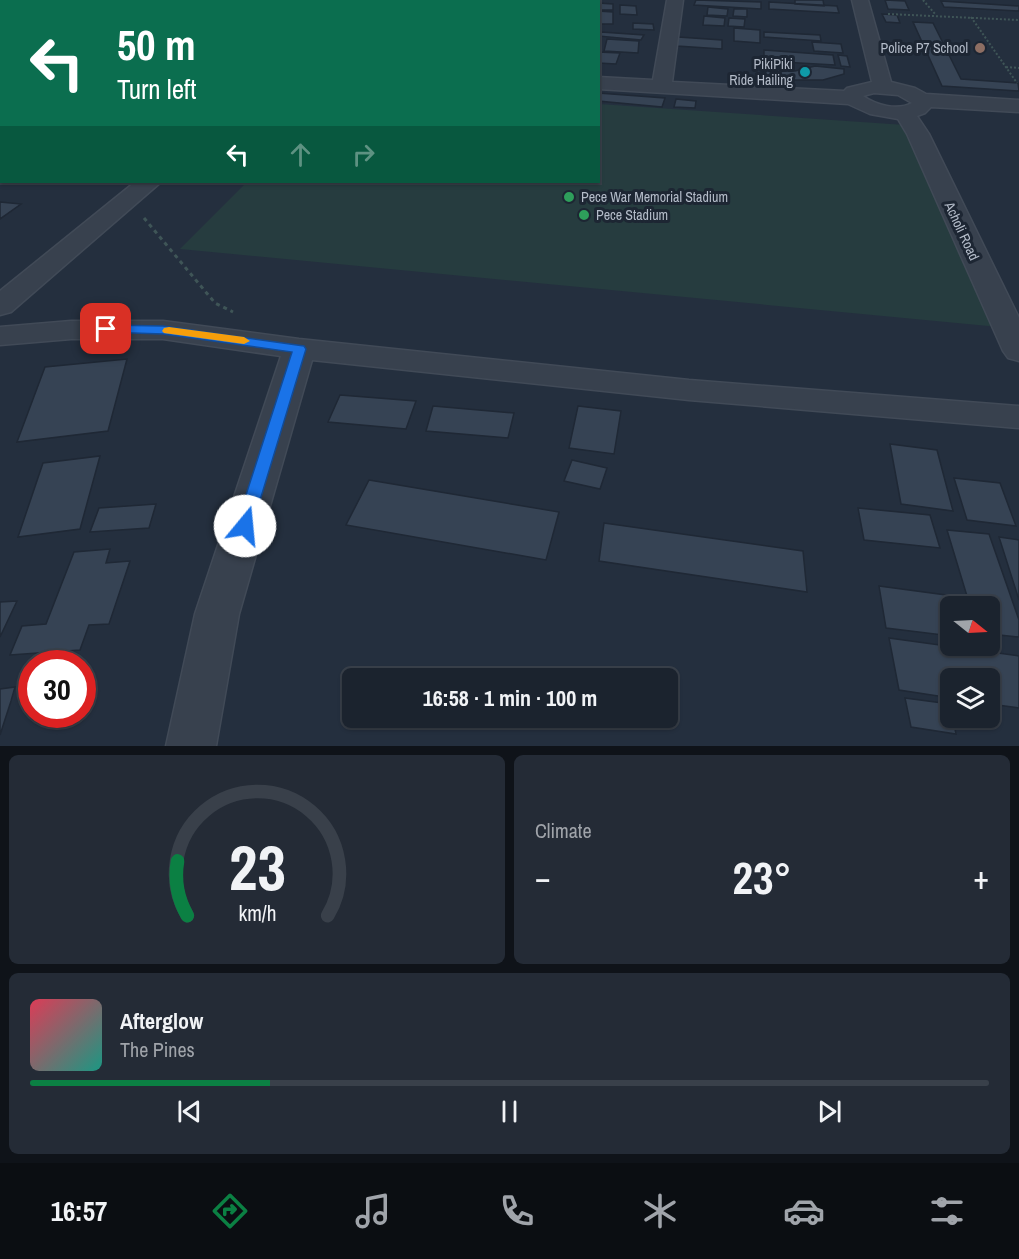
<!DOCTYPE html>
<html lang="en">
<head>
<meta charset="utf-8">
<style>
	body { margin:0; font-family:"Archivo Narrow",sans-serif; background:#242b36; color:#f1f3f6; height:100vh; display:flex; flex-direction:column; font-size:22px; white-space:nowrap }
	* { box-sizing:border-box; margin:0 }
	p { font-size:20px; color:#a0a4aa }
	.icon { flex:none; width:33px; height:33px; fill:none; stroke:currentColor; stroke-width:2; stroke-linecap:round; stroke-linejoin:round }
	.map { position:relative; height:746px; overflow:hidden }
	.drawer { display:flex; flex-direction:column; gap:9px; padding:9px; background:#0f1319; flex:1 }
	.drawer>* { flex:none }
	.top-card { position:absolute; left:0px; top:0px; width:600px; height:183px; box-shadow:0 2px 4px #0004,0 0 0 2px #39404a; background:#0b6e4f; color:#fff; overflow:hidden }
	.needle { width:39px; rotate:108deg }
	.controls { position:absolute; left:940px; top:596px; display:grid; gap:12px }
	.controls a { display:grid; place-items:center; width:60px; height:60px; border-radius:9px; background:#1b232e; box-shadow:0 2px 4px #0004,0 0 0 2px #39404a; font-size:30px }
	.speed { position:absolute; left:18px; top:650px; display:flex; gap:12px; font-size:30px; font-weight:700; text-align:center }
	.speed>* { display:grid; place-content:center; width:78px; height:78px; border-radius:50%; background:#1b232e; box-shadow:0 2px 4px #0004,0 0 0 2px #39404a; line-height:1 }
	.speed .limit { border:9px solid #d22; background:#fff; color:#111 }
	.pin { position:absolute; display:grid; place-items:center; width:51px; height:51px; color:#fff; margin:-26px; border-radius:12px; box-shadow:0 3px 9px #0006 }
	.me { position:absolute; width:66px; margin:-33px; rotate:17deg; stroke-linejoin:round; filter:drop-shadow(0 0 4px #0008) }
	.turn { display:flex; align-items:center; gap:21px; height:126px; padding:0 18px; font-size:27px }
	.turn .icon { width:78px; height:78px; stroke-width:2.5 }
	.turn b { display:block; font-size:42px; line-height:51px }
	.lanes { display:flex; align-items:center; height:57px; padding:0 18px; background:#0003; justify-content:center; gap:30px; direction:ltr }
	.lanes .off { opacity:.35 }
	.big { font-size:45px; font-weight:700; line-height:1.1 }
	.drawer .tile { flex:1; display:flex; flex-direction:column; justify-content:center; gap:9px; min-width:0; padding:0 21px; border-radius:9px; background:#242b36 }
	.drawer .dial { align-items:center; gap:0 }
	.dial svg { height:156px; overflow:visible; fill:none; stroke:#39404a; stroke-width:7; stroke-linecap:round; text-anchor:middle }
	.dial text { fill:#f1f3f6; stroke:none }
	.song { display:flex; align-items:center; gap:18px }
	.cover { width:72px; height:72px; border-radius:9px; background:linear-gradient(135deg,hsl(350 70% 55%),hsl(170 70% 35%)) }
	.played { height:6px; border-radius:3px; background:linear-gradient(90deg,#0b8043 25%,#39404a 25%) }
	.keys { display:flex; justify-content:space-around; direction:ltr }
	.heat { display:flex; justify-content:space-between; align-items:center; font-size:33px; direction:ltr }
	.drawer .tiles { flex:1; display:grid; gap:9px; grid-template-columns:1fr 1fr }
	.tile:last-child { grid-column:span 2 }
	.trip { position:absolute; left:342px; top:668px; width:336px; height:60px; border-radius:9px; background:#1b232e; box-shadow:0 2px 4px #0004,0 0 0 2px #39404a; font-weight:700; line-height:60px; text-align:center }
	.tab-bar { display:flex; height:96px; justify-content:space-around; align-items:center; background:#0b0e12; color:#a0a4aa }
	.tab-bar .icon { width:42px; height:42px }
	.tab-bar .on { color:#0b8043 }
	.tab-bar b { font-size:27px; color:#f1f3f6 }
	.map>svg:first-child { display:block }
	.green { fill:#263c3f }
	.building { fill:#364354; stroke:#1f2835; stroke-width:1.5 }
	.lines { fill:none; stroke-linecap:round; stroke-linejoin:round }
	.minor-casing { stroke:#414a57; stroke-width:3 }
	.path-far1 { stroke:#3f5557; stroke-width:2; stroke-dasharray:2 2; stroke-linecap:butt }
	.path { stroke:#3f5557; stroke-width:3; stroke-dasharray:4 4; stroke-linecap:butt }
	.minor { fill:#38414e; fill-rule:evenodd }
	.route { fill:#1a73e8; stroke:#114b97; stroke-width:1.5 }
	.slow { fill:#f59e0b }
	.education-dot { fill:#8d6e63; stroke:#1d2633; stroke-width:2 }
	.culture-dot { fill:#0f9aa8; stroke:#1d2633; stroke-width:2 }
	.leisure-dot { fill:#2e9e5b; stroke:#1d2633; stroke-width:2 }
	.labels { text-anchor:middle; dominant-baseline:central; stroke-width:6; stroke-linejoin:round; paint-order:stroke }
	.far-poi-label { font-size:14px; fill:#b4bcc9; stroke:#1d2633; text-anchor:end }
	.far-street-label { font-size:14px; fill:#b4bcc9; stroke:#1d2633 }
</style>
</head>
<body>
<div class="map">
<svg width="1019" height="746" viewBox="0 0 1019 746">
	<rect width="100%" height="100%" fill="#242f3e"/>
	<path class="green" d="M 599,104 L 920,126 L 999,327 L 180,249 L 247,182 L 598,182 Z"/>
	<path class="building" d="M 696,0 L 761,2 L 761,9 L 694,5 Z
		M 795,0 L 823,0 L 824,6 L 795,4 Z
		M 885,0 L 905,1 L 909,10 L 888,9 Z
		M 941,1 L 1019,6 L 1019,11 L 944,7 Z
		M 769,2 L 837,6 L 839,13 L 769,9 Z
		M 598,3 L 613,4 L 613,10 L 598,10 Z
		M 620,5 L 636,6 L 637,15 L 620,14 Z
		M 708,7 L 728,9 L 727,16 L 707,15 Z
		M 734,9 L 747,9 L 747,17 L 733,16 Z
		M 598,11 L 613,12 L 613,24 L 598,24 Z
		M 882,14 L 897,15 L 900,23 L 886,22 Z
		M 704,16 L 725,18 L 724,26 L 703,25 Z
		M 729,18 L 745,19 L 744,27 L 728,26 Z
		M 913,22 L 933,23 L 961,79 L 1018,83 L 1019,91 L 942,86 Z
		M 633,23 L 653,24 L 654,30 L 633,29 Z
		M 734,28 L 760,30 L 760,43 L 734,41 Z
		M 601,32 L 644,35 L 641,40 L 598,36 Z
		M 764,32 L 820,35 L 821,41 L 764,37 Z
		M 678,37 L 722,40 L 722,49 L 677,46 Z
		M 607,39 L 639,41 L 638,53 L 604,51 Z
		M 812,42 L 841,44 L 843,53 L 814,51 Z
		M 764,50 L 833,55 L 835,65 L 764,61 Z
		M 598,52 L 620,53 L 616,64 L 598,63 Z
		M 838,55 L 847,56 L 850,67 L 841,66 Z
		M 815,66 L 844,69 L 844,74 L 823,80 L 765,80 L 766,69 L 795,71 Z
		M 598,93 L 665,98 L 662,107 L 598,101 Z
		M 676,99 L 696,101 L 695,108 L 674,107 Z
		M 0,202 L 21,204 L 0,219 Z
		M 127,359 L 108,431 L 17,442 L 45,367 Z
		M 340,395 L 416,401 L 406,429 L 328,422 Z
		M 433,406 L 514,413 L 508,438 L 426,431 Z
		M 578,406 L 621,411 L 614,454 L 569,448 Z
		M 890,444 L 937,450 L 953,511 L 901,504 Z
		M 100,456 L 80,529 L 18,537 L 43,463 Z
		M 572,460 L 607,468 L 600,489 L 564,481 Z
		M 954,478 L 1000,483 L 1016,526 L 967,520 Z
		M 369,480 L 559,512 L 546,560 L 346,525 Z
		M 156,504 L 149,528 L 90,532 L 99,508 Z
		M 858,508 L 930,515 L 940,548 L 864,540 Z
		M 604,523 L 803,551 L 807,592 L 599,561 Z
		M 947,530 L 989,534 L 1019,620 L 1019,637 L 990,634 L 990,606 L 970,606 Z
		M 999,537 L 1019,540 L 1019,600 Z
		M 110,549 L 106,563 L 130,561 L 109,624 L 89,625 L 80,650 L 10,655 L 22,626 L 46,624 L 74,552 Z
		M 879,586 L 961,597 L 963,606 L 951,606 L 951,636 L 886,628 Z
		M 17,601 L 0,637 L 0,602 Z
		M 889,638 L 1019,656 L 1019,708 L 990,704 L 990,678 L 951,678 L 951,698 L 899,690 Z
		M 15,687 L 11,701 L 0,735 L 0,689 Z
		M 905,698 L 950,704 L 956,734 L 911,727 Z"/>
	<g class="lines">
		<defs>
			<path id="minor" d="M 103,0 L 120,0 L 102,2 Z
				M 353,0 L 369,0 L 353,2 Z
				M 667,0 L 683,0 L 672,82 L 844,91 L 847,88 L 872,82 L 852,0 L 868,0 L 891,82 L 915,88 L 926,94 L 1019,100 L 1019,112 L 931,107 L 925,113 L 917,116 L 929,134 L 1019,318 L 1019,361 L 1008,358 L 1003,351 L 907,134 L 898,119 L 870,114 L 848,104 L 598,89 L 598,77 L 653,80 ZM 874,93 L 898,95 L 912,103 C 897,111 876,105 863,96 Z
				M 0,49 L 2,49 L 0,60 Z
				M 135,182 L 161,182 L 11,312 L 0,315 L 0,291 Z
				M 71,321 L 163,321 L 299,339 L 689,380 L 1019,406 L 1019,428 L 689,400 L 312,360 L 239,614 L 216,746 L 166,746 L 195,614 L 281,356 L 163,339 L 71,339 L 0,345 L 0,327 Z"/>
		</defs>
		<use href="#minor" class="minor-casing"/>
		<path class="path-far1" d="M 923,0 L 936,15
			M 888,14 L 1019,20
			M 971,17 L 1017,83
			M 1006,67 L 1019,68"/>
		<path class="path" d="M 144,218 L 215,303 L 233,312"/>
		<use href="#minor" class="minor"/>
	</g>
	<path class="route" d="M 106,325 L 163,326 L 304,346 L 306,349 L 251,530 L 239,530 L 236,526 L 292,352 L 163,334 L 102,332 L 100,329 L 102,326 Z"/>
	<path class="slow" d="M 169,327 L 244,337 L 250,341 L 244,344 L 164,333 L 162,331 L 164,328 Z"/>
	<circle class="education-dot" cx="980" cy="48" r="6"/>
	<circle class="culture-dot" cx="805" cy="72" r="6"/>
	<g class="leisure-dot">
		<circle cx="569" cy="197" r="6"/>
		<circle cx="584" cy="215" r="6"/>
	</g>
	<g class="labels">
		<g class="far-poi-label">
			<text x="968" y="48">Police P7 School</text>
			<text x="793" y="64">PikiPiki<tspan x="793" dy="16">Ride Hailing</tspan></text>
			<text x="581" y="197" text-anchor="start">Pece War Memorial Stadium</text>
			<text x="596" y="215" text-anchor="start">Pece Stadium</text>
		</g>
		<g class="far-street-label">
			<text transform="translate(962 231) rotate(65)">Acholi Road</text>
		</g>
	</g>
</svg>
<div class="controls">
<a><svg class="needle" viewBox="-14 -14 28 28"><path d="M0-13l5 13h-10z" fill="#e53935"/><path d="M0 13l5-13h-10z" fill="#a0a4aa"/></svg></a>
<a><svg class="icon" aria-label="layers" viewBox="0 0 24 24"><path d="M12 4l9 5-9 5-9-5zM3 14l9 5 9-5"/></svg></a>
</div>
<div class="speed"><div class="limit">30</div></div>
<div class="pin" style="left:106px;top:329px;background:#d93025"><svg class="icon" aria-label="arrive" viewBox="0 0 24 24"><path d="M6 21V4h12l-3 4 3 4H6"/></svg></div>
<svg class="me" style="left:245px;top:526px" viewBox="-20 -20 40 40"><circle r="19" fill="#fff"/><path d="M0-13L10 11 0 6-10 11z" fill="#1a73e8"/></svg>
<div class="trip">16:58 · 1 min · 100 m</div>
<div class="top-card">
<div class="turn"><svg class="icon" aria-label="left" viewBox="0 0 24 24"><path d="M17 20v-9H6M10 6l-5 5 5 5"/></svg><div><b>50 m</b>Turn left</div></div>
<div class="lanes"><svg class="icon" aria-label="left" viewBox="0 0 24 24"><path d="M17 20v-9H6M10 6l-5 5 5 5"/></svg><svg class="icon off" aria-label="ahead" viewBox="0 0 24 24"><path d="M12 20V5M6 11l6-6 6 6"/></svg><svg class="icon off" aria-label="right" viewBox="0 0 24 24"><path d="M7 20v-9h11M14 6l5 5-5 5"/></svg></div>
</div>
</div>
<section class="drawer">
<div class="tiles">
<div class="tile dial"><svg viewBox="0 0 100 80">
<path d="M14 69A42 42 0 1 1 86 69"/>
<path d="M14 69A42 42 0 0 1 9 41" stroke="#0b8043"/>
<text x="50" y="56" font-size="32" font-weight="700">23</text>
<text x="50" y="72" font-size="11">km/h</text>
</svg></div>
<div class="tile"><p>Climate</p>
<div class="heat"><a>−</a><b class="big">23°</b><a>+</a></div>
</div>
<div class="tile">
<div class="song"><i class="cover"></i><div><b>Afterglow</b><p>The Pines</p></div></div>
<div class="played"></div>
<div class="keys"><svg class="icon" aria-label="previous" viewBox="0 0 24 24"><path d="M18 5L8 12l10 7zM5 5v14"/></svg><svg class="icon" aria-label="pause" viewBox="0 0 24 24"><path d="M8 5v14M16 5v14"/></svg><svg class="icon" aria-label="next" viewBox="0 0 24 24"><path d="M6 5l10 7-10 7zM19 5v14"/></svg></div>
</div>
</div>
</section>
<nav class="tab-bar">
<b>16:57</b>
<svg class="icon on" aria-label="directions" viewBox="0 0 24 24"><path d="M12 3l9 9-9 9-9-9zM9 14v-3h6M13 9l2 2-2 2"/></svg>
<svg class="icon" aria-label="music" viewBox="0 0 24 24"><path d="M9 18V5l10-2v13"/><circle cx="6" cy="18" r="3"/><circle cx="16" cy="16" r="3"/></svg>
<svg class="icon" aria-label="phone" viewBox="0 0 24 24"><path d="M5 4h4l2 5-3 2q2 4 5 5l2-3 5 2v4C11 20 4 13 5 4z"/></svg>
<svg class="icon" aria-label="climate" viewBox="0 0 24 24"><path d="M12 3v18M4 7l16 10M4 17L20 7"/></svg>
<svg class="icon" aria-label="car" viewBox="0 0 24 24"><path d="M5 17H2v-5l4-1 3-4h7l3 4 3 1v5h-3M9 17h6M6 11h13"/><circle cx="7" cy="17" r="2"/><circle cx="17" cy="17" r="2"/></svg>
<svg class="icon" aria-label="filters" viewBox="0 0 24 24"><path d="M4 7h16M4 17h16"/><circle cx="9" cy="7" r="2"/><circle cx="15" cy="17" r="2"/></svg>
</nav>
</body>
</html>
